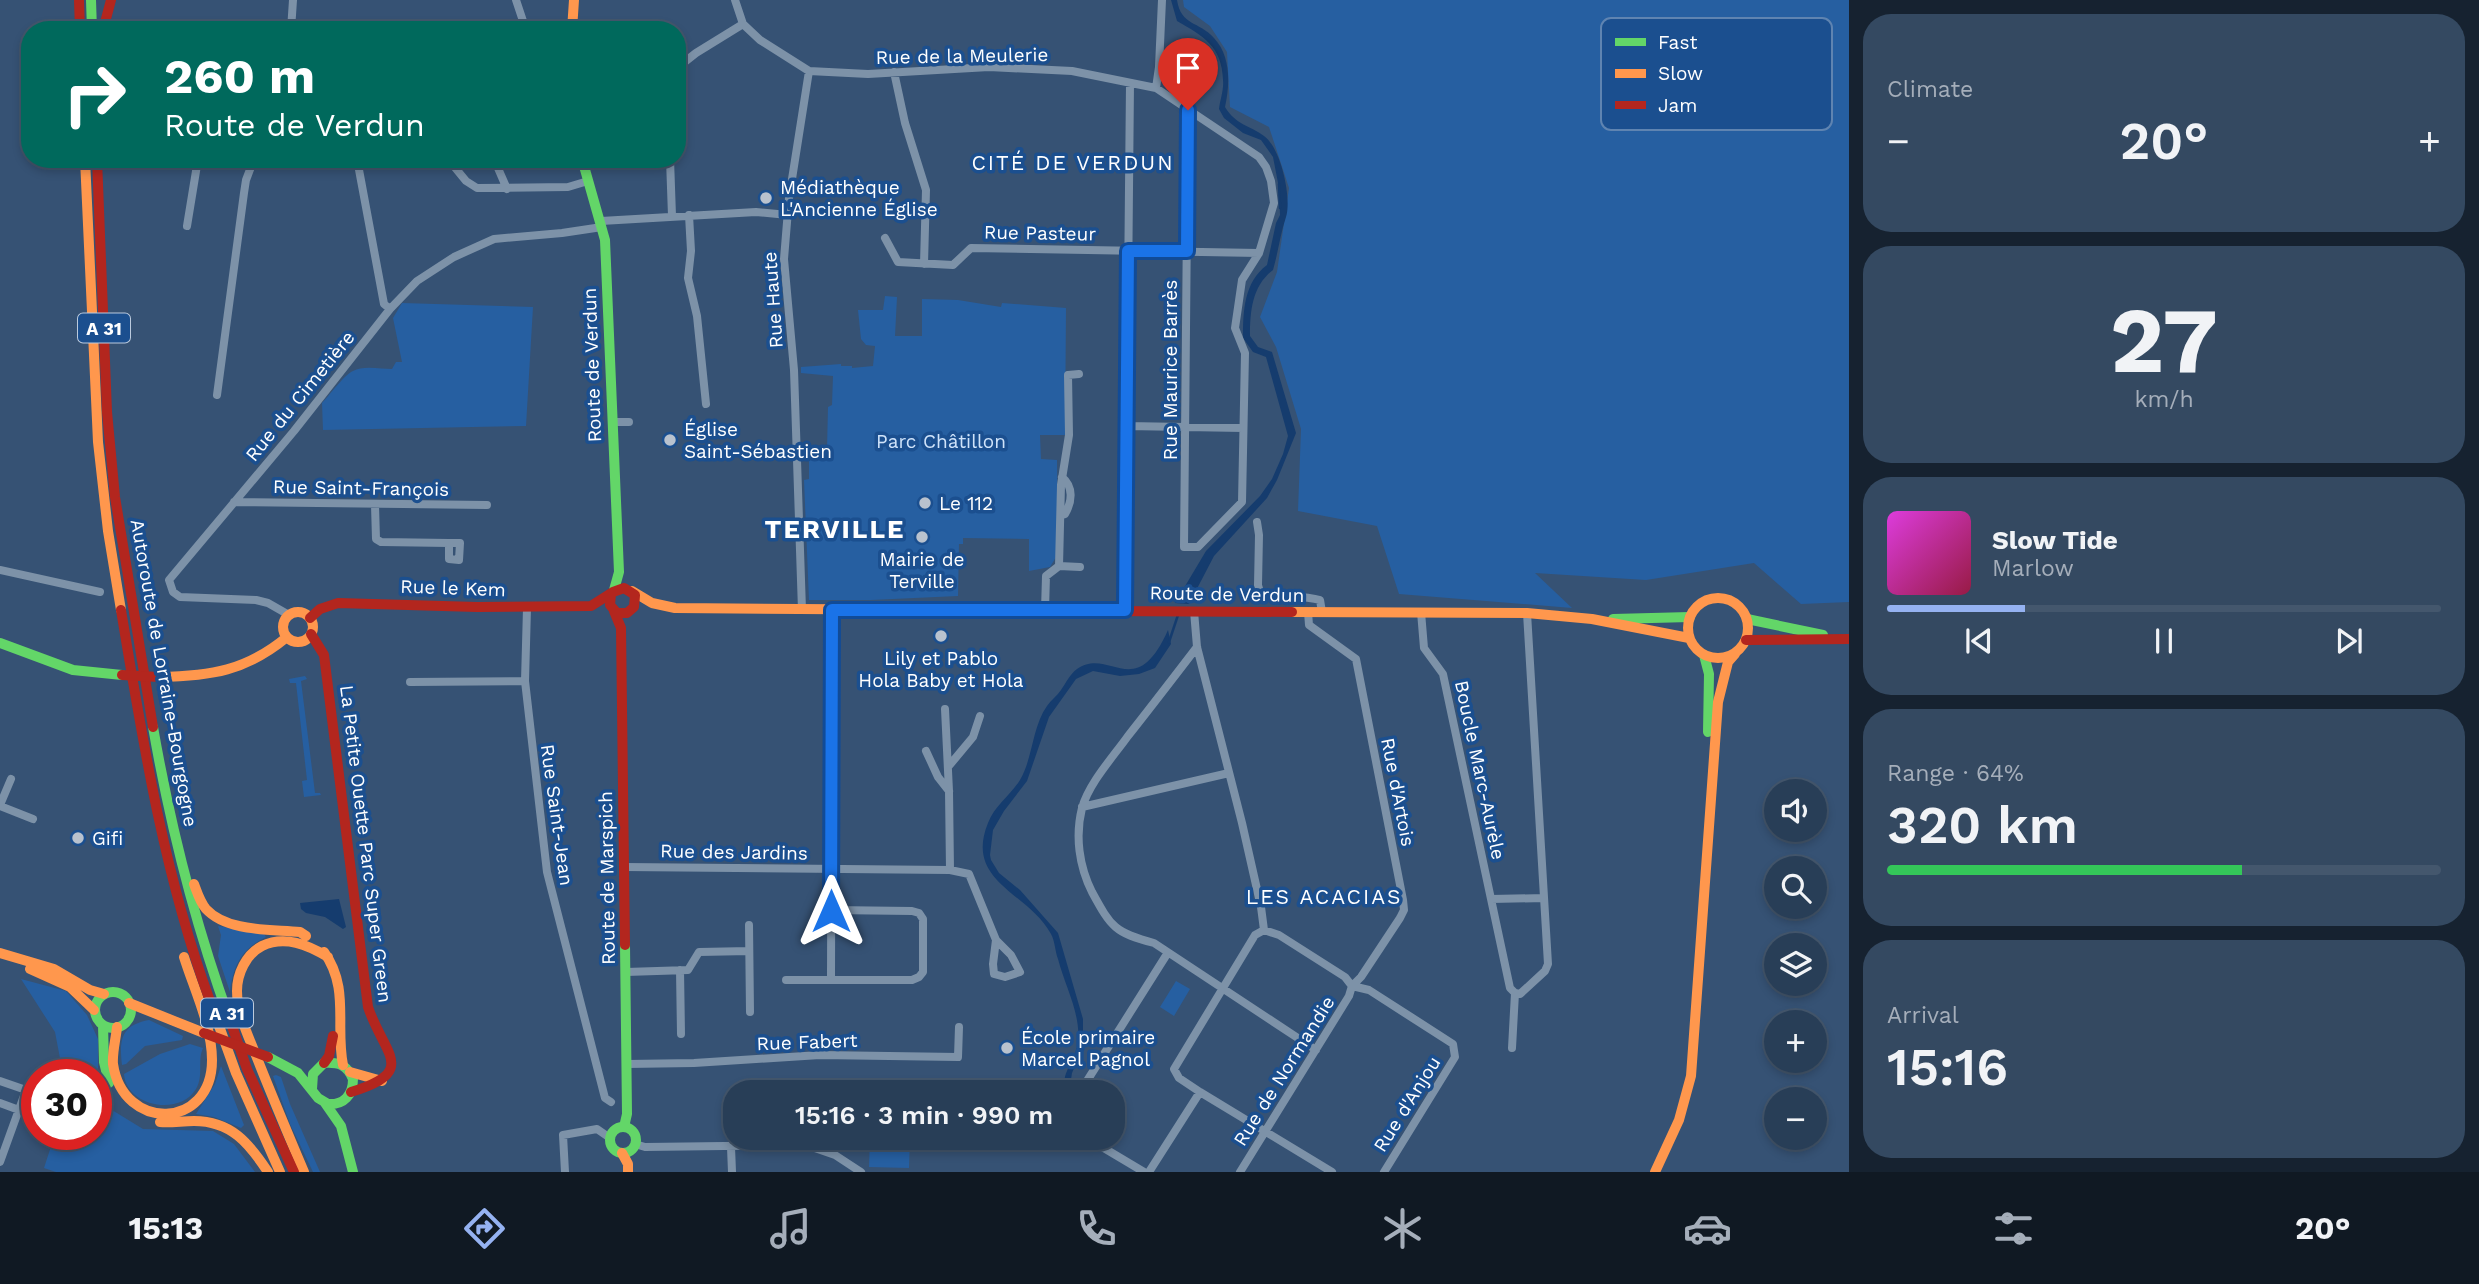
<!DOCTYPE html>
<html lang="en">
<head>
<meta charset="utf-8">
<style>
	body { margin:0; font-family:"Work Sans",sans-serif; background:#344961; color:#f1f3f6; height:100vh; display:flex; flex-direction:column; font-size:26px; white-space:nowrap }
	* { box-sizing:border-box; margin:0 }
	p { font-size:23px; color:#a5aeba }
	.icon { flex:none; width:38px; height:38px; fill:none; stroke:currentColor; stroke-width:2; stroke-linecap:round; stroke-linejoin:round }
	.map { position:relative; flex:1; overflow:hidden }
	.sheet { display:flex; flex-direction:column; gap:14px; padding:14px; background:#162230; width:630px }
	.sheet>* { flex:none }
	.guide { position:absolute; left:21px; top:21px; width:665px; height:147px; border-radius:28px; box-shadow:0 4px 10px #0003,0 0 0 2px #44576d; background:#00695c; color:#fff; overflow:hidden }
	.tools { position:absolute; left:1764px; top:779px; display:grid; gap:14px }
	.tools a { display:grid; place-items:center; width:63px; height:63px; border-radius:50%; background:#283e57; box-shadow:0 4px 10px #0003,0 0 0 2px #44576d; font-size:35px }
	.speed { position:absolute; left:21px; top:1059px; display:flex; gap:14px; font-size:35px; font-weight:700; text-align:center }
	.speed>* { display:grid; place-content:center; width:91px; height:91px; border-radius:50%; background:#283e57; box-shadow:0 4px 10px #0003,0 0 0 2px #44576d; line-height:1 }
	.speed .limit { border:10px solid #d22; background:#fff; color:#111 }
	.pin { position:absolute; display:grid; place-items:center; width:60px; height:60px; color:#fff; margin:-72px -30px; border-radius:50% 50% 50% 0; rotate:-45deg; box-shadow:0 0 7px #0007 }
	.pin .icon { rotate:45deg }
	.me { position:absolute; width:77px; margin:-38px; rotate:0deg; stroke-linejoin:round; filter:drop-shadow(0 0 5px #0008) }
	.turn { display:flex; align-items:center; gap:24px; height:147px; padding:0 28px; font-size:32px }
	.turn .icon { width:91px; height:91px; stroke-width:2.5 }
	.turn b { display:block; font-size:49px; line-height:60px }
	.big { font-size:52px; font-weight:600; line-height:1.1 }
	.sheet .widget { flex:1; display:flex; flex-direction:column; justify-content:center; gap:10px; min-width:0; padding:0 24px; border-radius:28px; background:#344961 }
	.sheet .dial { align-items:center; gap:0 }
	.dial b { font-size:91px; line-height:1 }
	.song { display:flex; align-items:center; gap:21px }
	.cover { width:84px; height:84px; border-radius:10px; background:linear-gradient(135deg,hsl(300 70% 55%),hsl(340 70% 35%)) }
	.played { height:7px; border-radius:4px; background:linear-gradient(90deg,#95b2f1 25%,#44576d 25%) }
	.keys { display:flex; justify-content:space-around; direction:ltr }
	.heat { display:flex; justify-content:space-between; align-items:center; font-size:38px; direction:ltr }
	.charge { height:10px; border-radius:5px; background:linear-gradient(90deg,#34c759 64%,#44576d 0) }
	.trip { position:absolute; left:723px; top:1080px; width:402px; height:70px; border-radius:28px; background:#283e57; box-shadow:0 4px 10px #0003,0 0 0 2px #44576d; font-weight:600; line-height:70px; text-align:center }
	.tab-bar { display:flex; height:112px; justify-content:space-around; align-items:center; background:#101923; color:#a5aeba }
	.tab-bar .icon { width:49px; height:49px }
	.tab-bar .on { color:#95b2f1 }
	.tab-bar b { font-size:32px; color:#f1f3f6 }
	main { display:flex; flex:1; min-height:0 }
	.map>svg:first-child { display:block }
	.green { fill:#265fa1 }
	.water { fill:#153c6e }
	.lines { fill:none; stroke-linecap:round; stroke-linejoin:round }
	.stream { stroke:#153c6e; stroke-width:2.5 }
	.street { stroke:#7d92a8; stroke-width:8 }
	.fast { stroke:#63d668; stroke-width:10 }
	.slow { stroke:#ff974d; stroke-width:10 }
	.jam { stroke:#b3261e; stroke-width:10 }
	.jam-bridge { stroke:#b3261e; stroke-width:10 }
	.route-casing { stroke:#114b97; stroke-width:18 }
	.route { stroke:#1a73e8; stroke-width:12 }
	.poi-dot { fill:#b9c2ce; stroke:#1b4f8f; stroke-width:2.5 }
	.labels { text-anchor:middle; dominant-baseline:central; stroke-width:7; stroke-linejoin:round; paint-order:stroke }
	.shield { fill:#1b4f8f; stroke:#bbcadd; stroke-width:2 }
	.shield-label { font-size:18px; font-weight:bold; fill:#fff }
	.street-label { font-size:19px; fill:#fff; stroke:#1b4f8f }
	.poi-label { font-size:19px; fill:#fff; stroke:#1b4f8f; text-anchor:start }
	.park-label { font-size:19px; fill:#cfe3fa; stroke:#1b4f8f }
	.neighbourhood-label { font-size:21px; letter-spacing:2px; fill:#fff; stroke:#1b4f8f }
	.district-label { font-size:26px; font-weight:bold; letter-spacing:2px; fill:#fff; stroke:#1b4f8f }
	.key { fill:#1b4f8f; stroke:#5f84b1; stroke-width:2 }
	.key-label { font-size:19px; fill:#fff }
</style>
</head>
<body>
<main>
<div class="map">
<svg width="1849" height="1172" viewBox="0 0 1849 1172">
	<rect width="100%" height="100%" fill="#365274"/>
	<path class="green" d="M 1183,0 L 1849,0 L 1849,602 L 1801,604 L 1754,563 L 1646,580 L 1535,573 L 1572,608 L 1399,594 L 1377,526 L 1298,511 L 1301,429 L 1276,347 L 1260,317 L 1277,272 L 1289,188 L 1269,127 L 1230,107 L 1227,52 L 1210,26 L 1184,7 Z
		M 885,296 L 897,297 L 895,336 L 922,336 L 922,299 L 958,300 L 1001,307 L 1002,303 L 1066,308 L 1065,435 L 1040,435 L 1041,459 L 1057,460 L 1058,554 L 1050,567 L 1029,571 L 1029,539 L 963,538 L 963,544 L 959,544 L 958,596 L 871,600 L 809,600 L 804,480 L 809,479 L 809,449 L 827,449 L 828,407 L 832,405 L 833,376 L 801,373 L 801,367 L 841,364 L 841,366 L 852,366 L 852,368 L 873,366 L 875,346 L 866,345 L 861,339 L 858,310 L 883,310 Z
		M 402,303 L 533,307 L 526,426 L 323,430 L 322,403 C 329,396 345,374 353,371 C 363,365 381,369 392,369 L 396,362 L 402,362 L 393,318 Z
		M 305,676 L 307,679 L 301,681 L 315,793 L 320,793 L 321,795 L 304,797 L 302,781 L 307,780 L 296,683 L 290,683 L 289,679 Z
		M 218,926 L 264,934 L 266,937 C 241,949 233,966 230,992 L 218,956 L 221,935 Z
		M 21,979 L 66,991 L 87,1015 L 98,1039 L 98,1082 L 112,1110 L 143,1129 L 213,1131 L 234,1144 L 255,1172 L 56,1172 L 44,1168 L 55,1134 L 96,1134 L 96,1074 L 63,1074 L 55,1032 Z
		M 1176,981 L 1190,989 L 1174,1016 L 1160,1007 Z
		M 149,1020 L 183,1036 L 182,1040 L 145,1046 L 126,1064 L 122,1065 C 119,1040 121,1025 149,1020 Z
		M 190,1044 L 203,1048 C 197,1061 204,1075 196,1089 C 179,1117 126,1106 124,1074 L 160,1054 Z
		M 221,1066 L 244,1125 L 241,1128 L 214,1117 L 196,1114 L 215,1084 Z
		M 276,1075 L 281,1077 L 290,1104 L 320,1172 L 313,1172 L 290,1124 L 273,1076 Z
		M 870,1138 L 910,1138 L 909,1168 L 869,1167 Z"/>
	<path class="water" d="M 1171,0 L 1177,0 C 1181,26 1199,21 1214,38 C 1231,56 1230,84 1225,107 C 1236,125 1249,125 1264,136 C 1281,148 1292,198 1286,217 C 1280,235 1278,253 1273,270 C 1252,286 1250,311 1250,336 L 1258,347 L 1272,352 L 1296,433 L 1277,480 L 1267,498 L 1214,556 L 1189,604 L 1175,603 L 1206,551 L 1260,496 L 1272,479 L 1283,454 L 1288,436 L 1266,357 L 1253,352 L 1243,338 C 1243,311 1244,282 1267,265 L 1276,223 L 1280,215 L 1279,188 L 1273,157 L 1261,140 L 1243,133 L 1224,118 L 1219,109 C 1220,100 1224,90 1223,80 C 1222,46 1203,36 1177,21 Z
		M 1168,630 L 1171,644 L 1155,668 L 1139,674 L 1120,676 L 1093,671 L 1076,679 L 1049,717 L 1027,781 L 1004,811 L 993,830 L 990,855 L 991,860 L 999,873 L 1020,890 L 1058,933 L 1083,1019 L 1083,1047 L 1072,1073 L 1069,1092 L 1063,1092 C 1064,1085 1064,1077 1067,1071 C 1071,1061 1077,1053 1078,1042 C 1081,1014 1065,986 1058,959 C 1055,951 1055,941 1051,934 C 1028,892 964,882 988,823 C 995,805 1010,796 1020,780 C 1033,758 1032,727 1047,706 C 1051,700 1057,696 1061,690 C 1066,683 1070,674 1077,669 C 1110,646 1135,704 1168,630 Z
		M 339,899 L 346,927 L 343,929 L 325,917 L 306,913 L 301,909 L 300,903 Z"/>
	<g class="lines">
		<path class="stream" d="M 1279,184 L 1280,208
			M 1169,642 L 1178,615"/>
		<path class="street" d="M 516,0 L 526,30
			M 735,0 L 743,24 L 760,40 L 809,71 L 868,74 L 989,67 L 1072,71 L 1156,88 L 1259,157 L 1266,167 L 1271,181 L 1274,203 L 1259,253 L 1242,280 L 1235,328 L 1245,353 L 1242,502 L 1198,547 L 1184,547 L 1188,110
			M 291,30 L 293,0
			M 677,68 L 696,53 L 743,24
			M 894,72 L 905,123 L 926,190 L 924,264
			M 1156,88 L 1159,67 L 1162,0
			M 357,159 L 384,304 L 390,309
			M 448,159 L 466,181 L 477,188 L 568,187 L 588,181
			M 494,159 L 507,189
			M 670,159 L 672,216
			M 689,215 L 691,251 L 688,278 L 697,316 L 706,404
			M 601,221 L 756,212 L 788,215
			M 187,226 L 198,159
			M 885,238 L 898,262 L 953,265 L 971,248 L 1259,253
			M 1079,374 L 1068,375 L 1069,435 L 1061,485 L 1059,566 L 1080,567
			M 217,395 L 244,193 L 246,180 L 254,159
			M 612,422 L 629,422
			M 1127,426 L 1243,428
			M 234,502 L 487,505
			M 375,505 L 376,539 L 381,542 L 449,543 L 460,543 L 459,560 L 449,559 L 449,543
			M 1061,515 L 1065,514 C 1072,502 1074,487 1062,477
			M 1257,522 L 1259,535 L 1258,585 L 1260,592 C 1272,599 1301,594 1320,600 L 1322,612
			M 0,570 L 100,592
			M 527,608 L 525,681 L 547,872 L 605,1098 L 611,1102
			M 802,610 L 794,370 L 784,259 L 789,198 L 809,71
			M 1045,610 L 1046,576 L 1059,566
			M 1125,610 L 1130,83
			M 1194,611 L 1197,647 L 1242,823 L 1261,907 L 1264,930
			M 1308,612 L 1309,625 L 1356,659 L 1403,900 L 1404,910 L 1400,918 L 1361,977 L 1352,986
			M 1421,612 L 1424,648 L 1443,674 L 1510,988 L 1515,993 L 1520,994 L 1545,971 L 1548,964 L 1527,613
			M 289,615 L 268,603 L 256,600 L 180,597 L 173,592 L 169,580 L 294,431 L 390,309 L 417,281 L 454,257 L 494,239 L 562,233 L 602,227
			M 1197,647 C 1174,677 1151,707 1128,736 C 1113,757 1089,783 1082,808 C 1075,836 1079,866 1092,892 C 1111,927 1115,933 1154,943 L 1316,1050
			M 410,682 L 525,681
			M 945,709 L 949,791 L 950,870
			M 926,751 L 938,777 L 949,791
			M 948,767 L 973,737 L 980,716
			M 0,805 L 11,779
			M 0,806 L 33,819
			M 1082,807 L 1229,773
			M 624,867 L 950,870 L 969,874 L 996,940 L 1011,955 L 1020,972 L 1005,977 L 994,974 L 993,964 L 996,940
			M 1491,899 L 1544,898
			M 749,925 L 750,1012
			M 1264,930 L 1255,935 L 1174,1069 L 1179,1078 L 1200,1092 L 1332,1172
			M 1264,930 L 1279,935 L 1345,977 L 1352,986
			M 680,970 L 681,1034
			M 626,972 L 688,970 L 699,952 L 749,951
			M 786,980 L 912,980 L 919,977 L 923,972 L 923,919 L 919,913 L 912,911 L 831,910
			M 831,980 L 832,610
			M 1352,986 L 1369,990 L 1453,1044 L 1455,1057 L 1384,1172
			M 1512,1048 L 1515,993
			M 627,1064 L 694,1063 L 820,1055 L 958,1057 L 959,1027
			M 0,1081 L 26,1090 L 0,1162
			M 1080,1092 L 1167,954
			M 0,1103 L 19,1110
			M 1087,1138 L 1144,1172
			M 635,1144 L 645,1147 L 806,1145 L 835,1155 L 861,1172
			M 731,1147 L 732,1172
			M 565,1172 L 563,1135 L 597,1129 L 610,1138
			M 1149,1172 L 1200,1092
			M 1240,1172 L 1349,996 L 1352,986"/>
		<path class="fast" d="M 91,0 L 92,30
			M 582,159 L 605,240 L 619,572 L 614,590
			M 1613,619 L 1690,617
			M 1747,619 L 1823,635
			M 0,643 L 73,670 L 122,675
			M 1704,655 L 1709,674 L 1708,732
			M 153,727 C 171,830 196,928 232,1026
			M95 1010a18 18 0 1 1 36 0a18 18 0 1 1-36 0Z
			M 103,1025 L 104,1062 L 109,1083
			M 268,1057 L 298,1073 L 318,1098 L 328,1104 C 344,1105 353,1095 353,1079 C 347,1065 339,1062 324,1063 L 313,1074 L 312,1089
			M 325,1103 L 341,1126 L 353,1172
			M 624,1127 L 627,1114 L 625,945
			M610 1140a13 13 0 1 1 26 0a13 13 0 1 1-26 0Z"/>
		<path class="slow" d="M 572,30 L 574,0
			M 85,159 L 98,442 L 108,531 L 121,610
			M 632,591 L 652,603 L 675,608 L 949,610
			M1688 628a30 30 0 1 1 60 0a30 30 0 1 1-60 0Z
			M283 627a15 15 0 1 1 30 0a15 15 0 1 1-30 0Z
			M 1292,612 L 1527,613 L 1592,619 L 1689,638
			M 159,677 C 211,676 246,671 287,637
			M 194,884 C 197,892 200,902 206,909 C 227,932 271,929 300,932 L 306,936
			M 324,952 C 350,988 335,1026 343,1065
			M 0,953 L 54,969 L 90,990 L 104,994
			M 30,969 L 70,987 L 94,1010
			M 210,1001 L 236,1073 L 280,1172
			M 129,1003 L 204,1033
			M 117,1027 C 116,1038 112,1053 113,1064 C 123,1132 212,1130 212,1060 C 212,1026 194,989 184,957
			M 350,1072 L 382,1081
			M 160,1122 C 171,1123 182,1121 194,1121 C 231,1121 249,1143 268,1172
			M 622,1153 L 628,1164 L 628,1172
			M 304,1172 C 288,1134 272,1096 257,1058 C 249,1037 237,1014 237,991 C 237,974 246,954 262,946 C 285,935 308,945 328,957
			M 1655,1172 L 1679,1120 L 1691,1076 L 1718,702 L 1728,662 L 1735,654"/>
		<path class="jam" d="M 79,0 L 80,30
			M 103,30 L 111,0
			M 97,159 L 107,412 L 115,497 L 153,727
			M 121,610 C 143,743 164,875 210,1001
			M 949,610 L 1292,612
			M 614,611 L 621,628 L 625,945
			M 310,618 L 320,609 L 338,603 L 477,607 L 591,606 L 613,592 L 624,588 L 635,595 L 634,607 L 627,613 L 617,613 L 610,605 L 611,594
			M 311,634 L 324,655 L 368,1007 C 384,1055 419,1071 351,1092
			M 1746,640 L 1849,639
			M 232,1026 L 247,1069 L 294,1172
			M 324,1063 L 329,1056 L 333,1036"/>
		<path class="jam-bridge" d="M 122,675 L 159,677
			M 204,1033 L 268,1057"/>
	</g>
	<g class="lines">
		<defs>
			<path id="route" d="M 831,911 L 832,610 L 1125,610 L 1128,251 L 1187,251 L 1188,110"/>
		</defs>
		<use href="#route" class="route-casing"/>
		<use href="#route" class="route"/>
	</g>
	<g class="poi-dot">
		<circle cx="766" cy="198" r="7"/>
		<circle cx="670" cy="440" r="7"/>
		<circle cx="925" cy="503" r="7"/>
		<circle cx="922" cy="537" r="7"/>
		<circle cx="941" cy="636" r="7"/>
		<circle cx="78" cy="838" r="7"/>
		<circle cx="1007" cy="1048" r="7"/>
	</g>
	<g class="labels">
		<g class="shield">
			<rect x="78" y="313.5" width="52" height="29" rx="5"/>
			<rect x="201" y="998.5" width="52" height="29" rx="5"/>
		</g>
		<g class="shield-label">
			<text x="104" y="328">A 31</text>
			<text x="227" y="1013">A 31</text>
		</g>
		<g class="street-label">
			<text transform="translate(962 56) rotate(-1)">Rue de la Meulerie</text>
			<text transform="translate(1040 233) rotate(1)">Rue Pasteur</text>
			<text transform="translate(773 300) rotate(-94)">Rue Haute</text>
			<text transform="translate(592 365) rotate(-92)">Route de Verdun</text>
			<text transform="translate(1170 370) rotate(-90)">Rue Maurice Barrès</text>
			<text transform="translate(300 396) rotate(-51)">Rue du Cimetière</text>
			<text transform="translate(361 488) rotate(1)">Rue Saint-François</text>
			<text transform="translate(453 588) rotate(2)">Rue le Kem</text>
			<text transform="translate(1227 594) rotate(1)">Route de Verdun</text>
			<text transform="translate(164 673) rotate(80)">Autoroute de Lorraine-Bourgogne</text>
			<text transform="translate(1480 770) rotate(78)">Boucle Marc-Aurèle</text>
			<text transform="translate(1398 792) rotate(79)">Rue d'Artois</text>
			<text transform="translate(557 815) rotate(82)">Rue Saint-Jean</text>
			<text transform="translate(366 844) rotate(83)">La Petite Ouette Parc Super Green</text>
			<text transform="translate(734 852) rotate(1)">Rue des Jardins</text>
			<text transform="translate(607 878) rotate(-91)">Route de Marspich</text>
			<text transform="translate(807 1042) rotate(-2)">Rue Fabert</text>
			<text transform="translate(1284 1071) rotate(-58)">Rue de Normandie</text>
			<text transform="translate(1407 1104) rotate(-58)">Rue d'Anjou</text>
		</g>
		<g class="poi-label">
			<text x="780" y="187">Médiathèque<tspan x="780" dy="22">L'Ancienne Église</tspan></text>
			<text x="684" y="429">Église<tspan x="684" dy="22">Saint-Sébastien</tspan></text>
			<text x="939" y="503">Le 112</text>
			<text x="922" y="559" text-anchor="middle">Mairie de<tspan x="922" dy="22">Terville</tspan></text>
			<text x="941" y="658" text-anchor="middle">Lily et Pablo<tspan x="941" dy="22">Hola Baby et Hola</tspan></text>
			<text x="92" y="838">Gifi</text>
			<text x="1021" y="1037">École primaire<tspan x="1021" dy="22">Marcel Pagnol</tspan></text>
		</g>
		<g class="park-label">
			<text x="941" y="441">Parc Châtillon</text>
		</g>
		<g class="neighbourhood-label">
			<text x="1073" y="162">CITÉ DE VERDUN</text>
			<text x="1324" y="896">LES ACACIAS</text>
		</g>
		<g class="district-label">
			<text x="835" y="529">TERVILLE</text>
		</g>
	</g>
	<rect x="1601" y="18" width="231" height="112" rx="10" class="key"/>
	<rect x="1615" y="38" width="31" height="8" fill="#63d668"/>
	<rect x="1615" y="69" width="31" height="9" fill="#ff974d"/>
	<rect x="1615" y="101" width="31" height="8" fill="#b3261e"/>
	<g class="key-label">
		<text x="1658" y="49">Fast</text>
		<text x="1658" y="80">Slow</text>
		<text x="1658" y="112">Jam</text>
	</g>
</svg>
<div class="tools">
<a><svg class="icon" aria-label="sound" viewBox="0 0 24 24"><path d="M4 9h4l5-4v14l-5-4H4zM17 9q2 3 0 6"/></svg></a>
<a><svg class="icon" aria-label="search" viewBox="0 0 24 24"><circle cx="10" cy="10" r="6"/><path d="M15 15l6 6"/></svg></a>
<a><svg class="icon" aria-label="layers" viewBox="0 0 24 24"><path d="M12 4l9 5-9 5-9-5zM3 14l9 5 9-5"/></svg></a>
<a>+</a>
<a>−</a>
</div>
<div class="speed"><div class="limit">30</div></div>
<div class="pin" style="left:1188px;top:110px;background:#d93025"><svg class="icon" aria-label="arrive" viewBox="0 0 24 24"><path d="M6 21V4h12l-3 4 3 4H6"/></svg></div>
<svg class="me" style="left:831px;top:911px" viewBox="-20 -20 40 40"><path d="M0-17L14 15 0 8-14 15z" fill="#1a73e8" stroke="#fff" stroke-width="4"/></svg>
<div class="trip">15:16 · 3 min · 990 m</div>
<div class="guide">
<div class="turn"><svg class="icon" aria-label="right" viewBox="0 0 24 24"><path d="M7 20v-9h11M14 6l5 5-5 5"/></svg><div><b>260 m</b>Route de Verdun</div></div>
</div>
</div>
<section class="sheet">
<div class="widget"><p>Climate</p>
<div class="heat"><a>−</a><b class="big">20°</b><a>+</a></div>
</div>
<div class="widget dial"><b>27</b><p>km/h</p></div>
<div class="widget">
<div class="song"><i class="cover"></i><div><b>Slow Tide</b><p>Marlow</p></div></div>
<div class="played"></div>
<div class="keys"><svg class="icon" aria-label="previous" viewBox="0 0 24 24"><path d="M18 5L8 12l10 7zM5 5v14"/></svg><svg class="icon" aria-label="pause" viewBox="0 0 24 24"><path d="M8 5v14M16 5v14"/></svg><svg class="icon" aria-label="next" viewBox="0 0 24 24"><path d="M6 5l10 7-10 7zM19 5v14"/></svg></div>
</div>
<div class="widget"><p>Range · 64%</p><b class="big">320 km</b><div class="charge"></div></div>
<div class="widget"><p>Arrival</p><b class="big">15:16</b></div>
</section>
</main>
<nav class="tab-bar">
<b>15:13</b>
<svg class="icon on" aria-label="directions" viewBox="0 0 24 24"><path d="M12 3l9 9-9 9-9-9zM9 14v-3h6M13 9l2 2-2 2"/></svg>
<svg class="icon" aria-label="music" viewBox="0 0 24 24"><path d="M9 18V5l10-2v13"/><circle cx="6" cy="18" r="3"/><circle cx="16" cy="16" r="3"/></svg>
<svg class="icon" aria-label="phone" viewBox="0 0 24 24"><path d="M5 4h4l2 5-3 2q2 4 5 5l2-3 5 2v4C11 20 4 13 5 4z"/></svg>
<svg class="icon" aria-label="climate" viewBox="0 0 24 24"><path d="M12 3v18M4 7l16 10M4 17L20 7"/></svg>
<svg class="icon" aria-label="car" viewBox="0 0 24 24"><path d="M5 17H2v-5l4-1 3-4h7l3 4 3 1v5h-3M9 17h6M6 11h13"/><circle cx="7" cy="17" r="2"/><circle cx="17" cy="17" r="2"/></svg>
<svg class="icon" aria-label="filters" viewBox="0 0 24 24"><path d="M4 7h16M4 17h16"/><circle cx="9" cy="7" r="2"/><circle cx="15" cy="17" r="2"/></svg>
<b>20°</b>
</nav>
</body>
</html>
